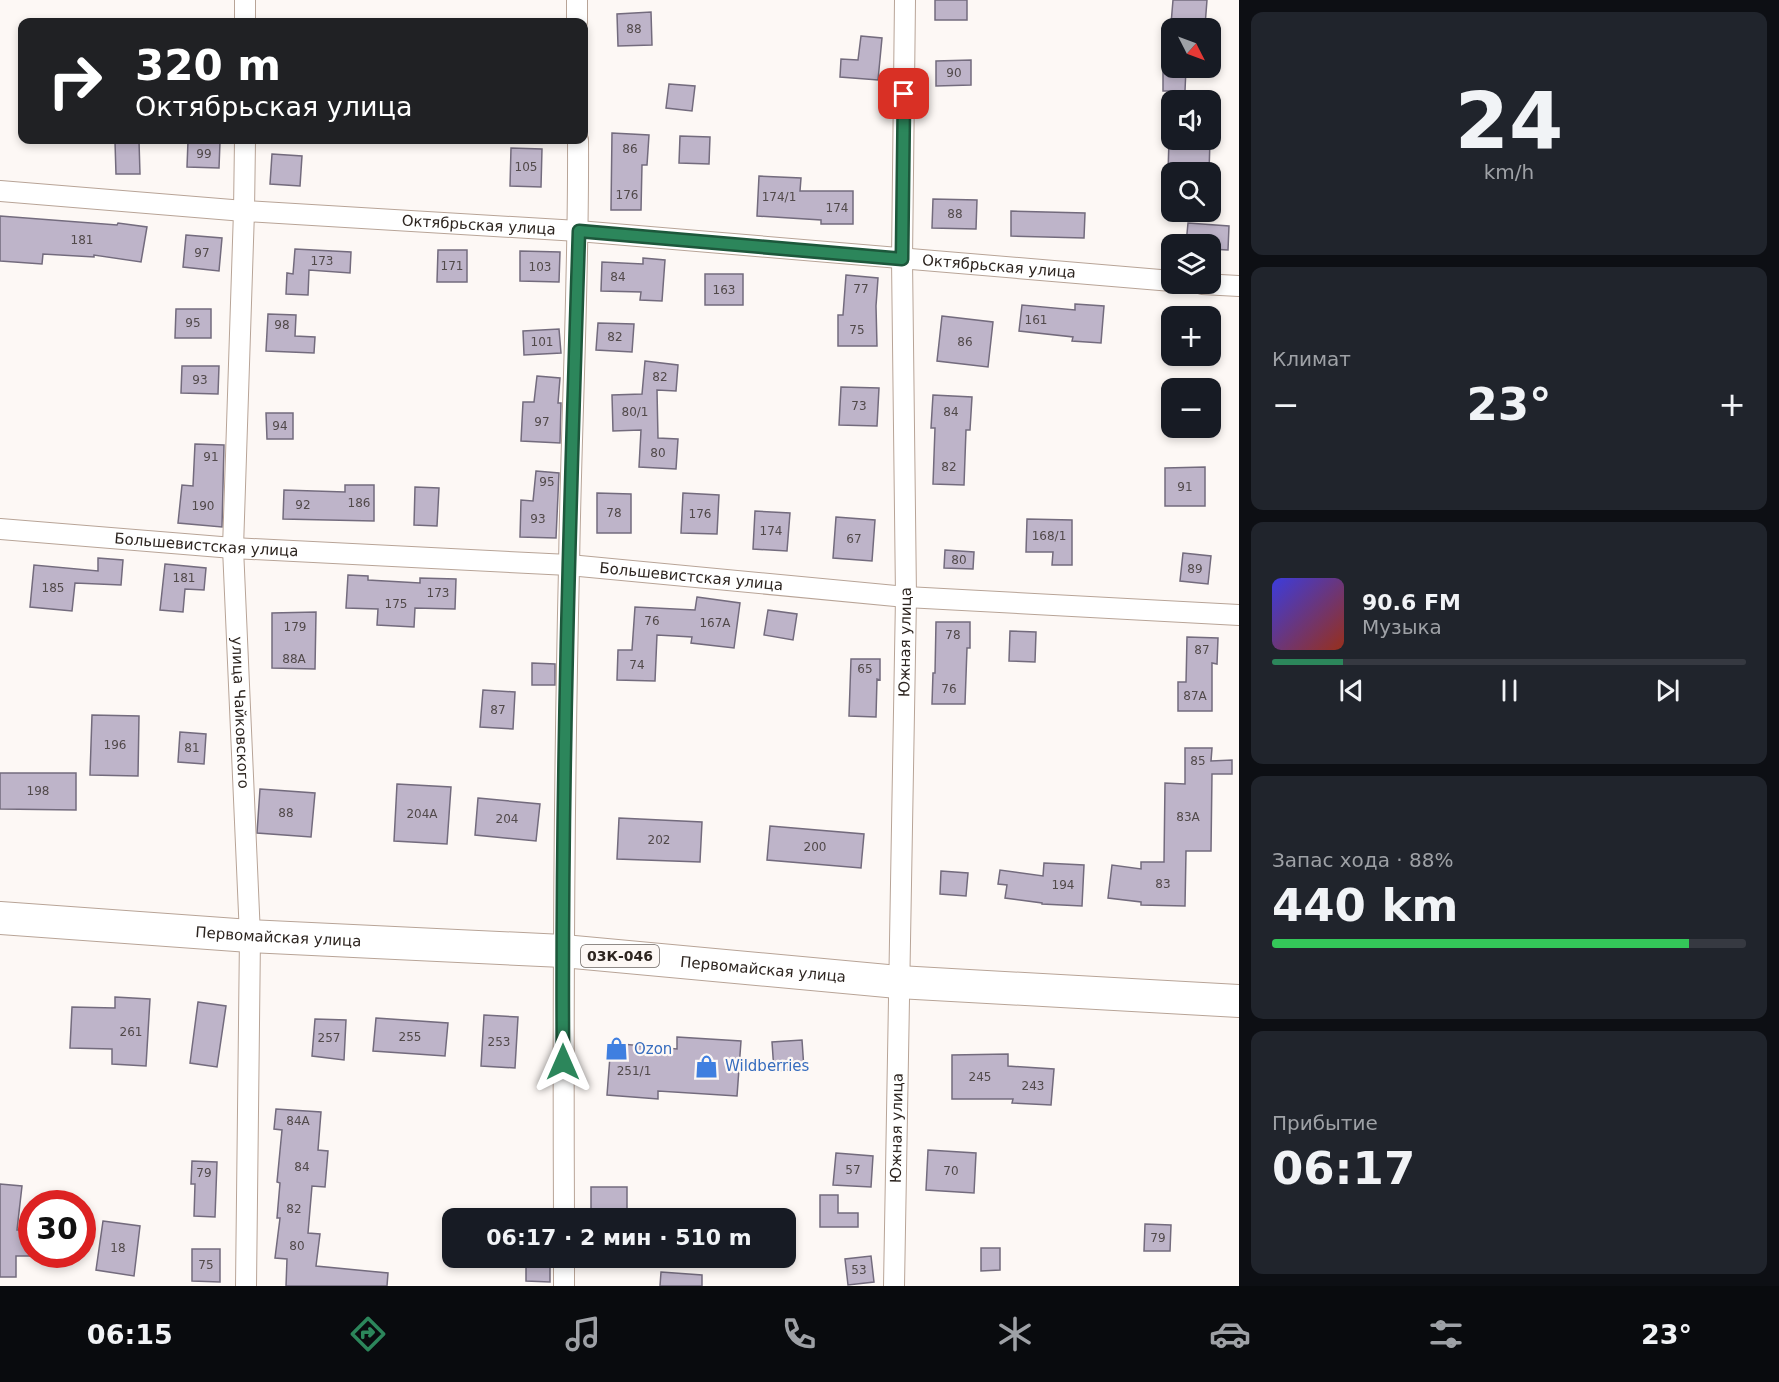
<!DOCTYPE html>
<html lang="ru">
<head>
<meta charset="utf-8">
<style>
	body { margin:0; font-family:"DejaVu Sans",sans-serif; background:#20242c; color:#f1f3f6; height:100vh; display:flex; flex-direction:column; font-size:22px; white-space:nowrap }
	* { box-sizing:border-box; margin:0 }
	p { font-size:20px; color:#9ea1a6 }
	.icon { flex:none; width:33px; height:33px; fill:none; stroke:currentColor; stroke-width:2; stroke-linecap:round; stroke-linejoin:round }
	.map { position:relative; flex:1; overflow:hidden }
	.details { display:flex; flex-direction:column; gap:12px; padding:12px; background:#0d0f14; width:540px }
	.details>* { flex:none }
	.hud { position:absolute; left:18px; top:18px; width:570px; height:126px; border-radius:12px; box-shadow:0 3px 9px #0003; background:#202124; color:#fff; overflow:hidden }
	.needle { width:39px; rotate:132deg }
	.buttons { position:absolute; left:1161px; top:18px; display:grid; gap:12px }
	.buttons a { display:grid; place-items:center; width:60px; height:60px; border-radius:12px; background:#171b24; box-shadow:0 3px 9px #0003; font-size:30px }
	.speed { position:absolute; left:18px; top:1190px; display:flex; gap:12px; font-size:30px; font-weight:700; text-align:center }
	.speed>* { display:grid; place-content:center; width:78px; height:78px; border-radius:50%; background:#171b24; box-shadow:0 3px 9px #0003; line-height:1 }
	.speed .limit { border:9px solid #d22; background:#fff; color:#111 }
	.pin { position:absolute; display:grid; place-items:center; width:51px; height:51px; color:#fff; margin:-26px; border-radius:12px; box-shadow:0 3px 9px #0006 }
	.me { position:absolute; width:66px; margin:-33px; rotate:0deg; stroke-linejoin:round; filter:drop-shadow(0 0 4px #0008) }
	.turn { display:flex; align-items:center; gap:21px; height:126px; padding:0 18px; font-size:27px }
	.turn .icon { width:78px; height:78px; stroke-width:2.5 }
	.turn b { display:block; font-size:42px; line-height:51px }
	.big { font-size:45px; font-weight:700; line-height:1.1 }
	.details .widget { flex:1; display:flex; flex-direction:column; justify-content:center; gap:9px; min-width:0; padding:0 21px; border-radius:12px; background:#20242c }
	.details .dial { align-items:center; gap:0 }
	.dial b { font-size:78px; line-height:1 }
	.song { display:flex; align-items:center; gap:18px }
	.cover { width:72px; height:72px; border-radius:9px; background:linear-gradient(135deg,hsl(240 70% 55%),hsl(10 70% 35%)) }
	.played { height:6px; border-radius:3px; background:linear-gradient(90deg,#2c865b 15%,#363941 15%) }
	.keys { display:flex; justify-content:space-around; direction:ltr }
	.heat { display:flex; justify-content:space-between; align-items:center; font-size:33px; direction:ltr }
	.charge { height:9px; border-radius:4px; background:linear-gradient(90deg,#34c759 88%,#363941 0) }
	.trip { position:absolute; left:442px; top:1208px; width:354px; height:60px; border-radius:12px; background:#171b24; box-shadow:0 3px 9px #0003; font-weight:700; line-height:60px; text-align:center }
	.dock { display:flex; height:96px; justify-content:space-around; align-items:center; background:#090b0e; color:#9ea1a6 }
	.dock .icon { width:42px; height:42px }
	.dock .current { color:#2c865b }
	.dock b { font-size:27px; color:#f1f3f6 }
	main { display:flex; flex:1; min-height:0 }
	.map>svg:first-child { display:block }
	.building { fill:#beb4c9; stroke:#736b7d; stroke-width:1.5 }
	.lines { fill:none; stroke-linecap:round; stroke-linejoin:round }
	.street-casing { stroke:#b8a497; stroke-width:22 }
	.primary-casing { stroke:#b8a497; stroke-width:34 }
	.street { stroke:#fff; stroke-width:20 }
	.primary { stroke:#fff; stroke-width:32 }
	.route-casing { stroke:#1d573b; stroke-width:15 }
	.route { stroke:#2c865b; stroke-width:10 }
	.labels { text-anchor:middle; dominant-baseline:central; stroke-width:4.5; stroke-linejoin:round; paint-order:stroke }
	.number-label { font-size:12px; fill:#51494a }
	.shield { fill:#fdf8f5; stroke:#6b6460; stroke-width:1.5 }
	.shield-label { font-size:14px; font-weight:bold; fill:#2d2520 }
	.street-label { font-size:15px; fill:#2d2520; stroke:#fdf8f5 }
	.shop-label { font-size:15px; fill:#366cbe; stroke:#fdf8f5; text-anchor:start }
</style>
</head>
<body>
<main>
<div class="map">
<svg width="1239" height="1286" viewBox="0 0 1239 1286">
	<rect width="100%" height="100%" fill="#fdf8f5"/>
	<path class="building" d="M 935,0 L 967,0 L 967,20 L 935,20 Z
		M 1173,0 L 1207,0 L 1205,26 L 1171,24 Z
		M 651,12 L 652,45 L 618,46 L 617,14 Z
		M 861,36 L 882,38 L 878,80 L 840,77 L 841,59 L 858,60 Z
		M 971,60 L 971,85 L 936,86 L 936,61 Z
		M 1163,68 L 1186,68 L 1185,91 L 1163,91 Z
		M 669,84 L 695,86 L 692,111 L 666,108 Z
		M 612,133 L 649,135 L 647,165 L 642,165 L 641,210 L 611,210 Z
		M 680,136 L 710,137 L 709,164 L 679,163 Z
		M 1169,140 L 1210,140 L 1209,172 L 1168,172 Z
		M 139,141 L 140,174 L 116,174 L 115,142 Z
		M 188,141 L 220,142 L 219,168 L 187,167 Z
		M 511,148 L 542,149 L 541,187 L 510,186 Z
		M 272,154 L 302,156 L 300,186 L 270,184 Z
		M 759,176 L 801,178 L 800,191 L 853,191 L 853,224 L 821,224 L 821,220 L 757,216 Z
		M 933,199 L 977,200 L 976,229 L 932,228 Z
		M 1011,211 L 1085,213 L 1084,238 L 1011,236 Z
		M 0,216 L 117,225 L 118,223 L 147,227 L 141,262 L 94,255 L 94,257 L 43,254 L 42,264 L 0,261 Z
		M 1188,223 L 1229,226 L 1228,250 L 1210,249 L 1210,244 L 1186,244 Z
		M 186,235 L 222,238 L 219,271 L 183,267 Z
		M 295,249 L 351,252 L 350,273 L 309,270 L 308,295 L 286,294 L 287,273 L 293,274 Z
		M 438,250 L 467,250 L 467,282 L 437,282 Z
		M 520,251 L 560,252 L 559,282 L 520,281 Z
		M 643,258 L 665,260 L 662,301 L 640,300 L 641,292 L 601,291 L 602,262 L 643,264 Z
		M 705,274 L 743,274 L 743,305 L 705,305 Z
		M 846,275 L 878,278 L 876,306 L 877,346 L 838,346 L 838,315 L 843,315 Z
		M 1075,304 L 1104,306 L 1101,343 L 1072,341 L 1073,337 L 1019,331 L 1022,305 L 1075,310 Z
		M 176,309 L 211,309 L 211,338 L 175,338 Z
		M 268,314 L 296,315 L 295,336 L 315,337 L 314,353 L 266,351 Z
		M 942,316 L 993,322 L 988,367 L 937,361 Z
		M 598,323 L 634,324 L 632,352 L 596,350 Z
		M 559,329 L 561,353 L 524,355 L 523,331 Z
		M 645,361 L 678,365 L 676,391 L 657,390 L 658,438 L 678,439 L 676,469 L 639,467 L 641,430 L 613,431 L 612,395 L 642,394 Z
		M 182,366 L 219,366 L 218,394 L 181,393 Z
		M 537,376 L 560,378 L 558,403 L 561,403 L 560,443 L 521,441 L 523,402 L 534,402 Z
		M 841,387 L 879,388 L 877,426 L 839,425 Z
		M 933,395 L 972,397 L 970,430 L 966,430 L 964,485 L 933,484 L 935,428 L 931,428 Z
		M 266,413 L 293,413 L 293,439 L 267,439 Z
		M 195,444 L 224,445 L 222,527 L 178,523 L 182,485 L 193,486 Z
		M 1205,467 L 1205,506 L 1165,506 L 1165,468 Z
		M 536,471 L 559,473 L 556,538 L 520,537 L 521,500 L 533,501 Z
		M 345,485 L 374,485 L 374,521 L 283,519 L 284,490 L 345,492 Z
		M 415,487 L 439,488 L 437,526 L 414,525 Z
		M 597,493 L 631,494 L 631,533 L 597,533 Z
		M 683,493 L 719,495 L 717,534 L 681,533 Z
		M 755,511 L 790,513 L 787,551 L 753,549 Z
		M 836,517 L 875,520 L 872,561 L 833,558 Z
		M 1027,519 L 1072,520 L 1072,565 L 1052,565 L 1053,552 L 1026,552 Z
		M 945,550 L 974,552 L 973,569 L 944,568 Z
		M 1183,553 L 1211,556 L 1208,584 L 1180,581 Z
		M 98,558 L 123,560 L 121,585 L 75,583 L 72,611 L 30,607 L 34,565 L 98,571 Z
		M 165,564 L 206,568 L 204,590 L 185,589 L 183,612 L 160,610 Z
		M 348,575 L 368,576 L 368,580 L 420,583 L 420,578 L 456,579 L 455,609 L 415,608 L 414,627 L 377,625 L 378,609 L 346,608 Z
		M 697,597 L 740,603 L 734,648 L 691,643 L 692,637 L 657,635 L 655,681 L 617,680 L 618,650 L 632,650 L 635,607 L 695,610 Z
		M 768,610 L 797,614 L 793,640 L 764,635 Z
		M 316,612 L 315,669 L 272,668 L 272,613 Z
		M 936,622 L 970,622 L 970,648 L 967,648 L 965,704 L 932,704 L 933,673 L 935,673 Z
		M 1010,631 L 1036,632 L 1035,662 L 1009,661 Z
		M 1187,637 L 1218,638 L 1217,664 L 1212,663 L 1212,711 L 1178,711 L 1178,682 L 1186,682 Z
		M 851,659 L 880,659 L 880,680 L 877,679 L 876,717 L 849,716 Z
		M 532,663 L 555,664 L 555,685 L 532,685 Z
		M 483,690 L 515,692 L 513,729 L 480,727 Z
		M 92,715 L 139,716 L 138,776 L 90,775 Z
		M 180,732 L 206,734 L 204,764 L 178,762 Z
		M 1185,748 L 1212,748 L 1211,761 L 1232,760 L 1232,774 L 1212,774 L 1211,851 L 1186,851 L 1185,906 L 1141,905 L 1141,902 L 1108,898 L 1112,865 L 1141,869 L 1141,862 L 1164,862 L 1165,783 L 1185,784 Z
		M 0,773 L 76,773 L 76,810 L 0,809 Z
		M 397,784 L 451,787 L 447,844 L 394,841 Z
		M 260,789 L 315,793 L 311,837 L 257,833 Z
		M 478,798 L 540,804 L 536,841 L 475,835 Z
		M 619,818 L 702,822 L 700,862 L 617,859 Z
		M 770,826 L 864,834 L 861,868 L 767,860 Z
		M 1044,863 L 1084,865 L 1082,906 L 1042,904 L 1042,903 L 1005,898 L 1007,885 L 998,884 L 1000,870 L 1043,876 Z
		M 941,871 L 968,873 L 966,896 L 940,894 Z
		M 115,997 L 150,999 L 146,1066 L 112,1064 L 112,1049 L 70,1048 L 72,1007 L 115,1008 Z
		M 198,1002 L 226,1006 L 217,1067 L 190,1063 Z
		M 484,1015 L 518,1017 L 515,1068 L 481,1066 Z
		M 376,1018 L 448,1023 L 445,1056 L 373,1051 Z
		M 315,1019 L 346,1020 L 344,1060 L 312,1056 Z
		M 677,1037 L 741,1041 L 737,1096 L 658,1091 L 658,1099 L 607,1095 L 611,1043 L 677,1049 Z
		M 802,1040 L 804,1069 L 774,1071 L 772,1042 Z
		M 1008,1054 L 1008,1066 L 1054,1069 L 1051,1105 L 1012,1103 L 1013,1099 L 952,1099 L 952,1055 Z
		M 276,1109 L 321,1112 L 318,1150 L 328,1151 L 325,1187 L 312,1186 L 308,1233 L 320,1234 L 316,1266 L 388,1273 L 387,1286 L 286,1286 L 287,1259 L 275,1258 L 280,1218 L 277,1218 L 280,1183 L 277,1182 L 282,1130 L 274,1129 Z
		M 928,1150 L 976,1153 L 974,1193 L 926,1190 Z
		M 836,1153 L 873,1156 L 871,1187 L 833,1185 Z
		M 192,1161 L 217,1162 L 215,1217 L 194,1216 L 195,1184 L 191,1184 Z
		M 0,1184 L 22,1186 L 17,1230 L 32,1230 L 32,1256 L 16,1256 L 16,1277 L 0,1277 Z
		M 591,1187 L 627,1187 L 627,1218 L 591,1218 Z
		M 820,1195 L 838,1195 L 838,1213 L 858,1213 L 858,1227 L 820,1227 Z
		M 103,1221 L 140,1226 L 134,1276 L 96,1270 Z
		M 1145,1224 L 1171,1225 L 1170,1251 L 1144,1251 Z
		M 981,1248 L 1000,1248 L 1000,1270 L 981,1271 Z
		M 192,1249 L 220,1249 L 220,1282 L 192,1281 Z
		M 871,1256 L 874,1282 L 848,1285 L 845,1259 Z
		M 526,1260 L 550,1260 L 550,1282 L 526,1281 Z
		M 661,1272 L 702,1275 L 702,1286 L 660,1286 Z"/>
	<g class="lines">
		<defs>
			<g id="street">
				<path d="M 577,0 L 577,22"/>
				<path d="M 245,22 L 245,0"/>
				<path id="s1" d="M 245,140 L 244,211 L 233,548 L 250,936 L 246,1286"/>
				<path id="s2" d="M 0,191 L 244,211 L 578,231 L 1172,281"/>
				<path d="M 1202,284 L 1239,286"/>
				<path id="s3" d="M 0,529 L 233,548 L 569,565 L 906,597 L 1239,615"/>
				<path d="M 564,1218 C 563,1001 564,784 569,568 C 571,425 579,282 578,140"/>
				<path d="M 564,1257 L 564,1286"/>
				<path id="s4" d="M 894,1286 L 906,597 L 902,259 L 905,0"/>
			</g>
			<g id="primary">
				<path id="s5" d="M 0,918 L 250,936 L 563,951 L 898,982 L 1239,1001"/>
			</g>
		</defs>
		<use href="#street" class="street-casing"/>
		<use href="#primary" class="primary-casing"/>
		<use href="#street" class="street"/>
		<use href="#primary" class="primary"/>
	</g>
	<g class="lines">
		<defs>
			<path id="route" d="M 563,1062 C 561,785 570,508 579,231 L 902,259 L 904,94"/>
		</defs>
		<use href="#route" class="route-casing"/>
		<use href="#route" class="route"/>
	</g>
	<defs>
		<symbol id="shop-bare" viewBox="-9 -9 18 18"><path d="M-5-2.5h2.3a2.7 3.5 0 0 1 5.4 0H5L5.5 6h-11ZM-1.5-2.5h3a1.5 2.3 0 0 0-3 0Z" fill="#3f7fe0" stroke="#fdf8f5" stroke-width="2.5" paint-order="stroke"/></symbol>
	</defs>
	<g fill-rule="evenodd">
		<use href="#shop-bare" x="600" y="1032" width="33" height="33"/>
		<use href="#shop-bare" x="690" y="1050" width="33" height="33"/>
	</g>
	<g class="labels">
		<g class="number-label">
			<text x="634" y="29">88</text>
			<text x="954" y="73">90</text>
			<text x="630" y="149">86</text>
			<text x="204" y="154">99</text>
			<text x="526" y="167">105</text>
			<text x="627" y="195">176</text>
			<text x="779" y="197">174/1</text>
			<text x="837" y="208">174</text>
			<text x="955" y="214">88</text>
			<text x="82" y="240">181</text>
			<text x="202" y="253">97</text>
			<text x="322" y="261">173</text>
			<text x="452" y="266">171</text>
			<text x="540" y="267">103</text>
			<text x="618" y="277">84</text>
			<text x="861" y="289">77</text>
			<text x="724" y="290">163</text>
			<text x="1036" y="320">161</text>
			<text x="193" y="323">95</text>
			<text x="282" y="325">98</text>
			<text x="857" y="330">75</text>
			<text x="615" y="337">82</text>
			<text x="542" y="342">101</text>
			<text x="965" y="342">86</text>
			<text x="660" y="377">82</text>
			<text x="200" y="380">93</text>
			<text x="859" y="406">73</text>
			<text x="635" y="412">80/1</text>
			<text x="951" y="412">84</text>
			<text x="542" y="422">97</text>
			<text x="280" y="426">94</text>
			<text x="658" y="453">80</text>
			<text x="211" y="457">91</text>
			<text x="949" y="467">82</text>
			<text x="547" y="482">95</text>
			<text x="1185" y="487">91</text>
			<text x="359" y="503">186</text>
			<text x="303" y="505">92</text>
			<text x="203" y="506">190</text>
			<text x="614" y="513">78</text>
			<text x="700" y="514">176</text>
			<text x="538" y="519">93</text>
			<text x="771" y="531">174</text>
			<text x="1049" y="536">168/1</text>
			<text x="854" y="539">67</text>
			<text x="959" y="560">80</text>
			<text x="1195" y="569">89</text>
			<text x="184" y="578">181</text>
			<text x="53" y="588">185</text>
			<text x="438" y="593">173</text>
			<text x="396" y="604">175</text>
			<text x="652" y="621">76</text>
			<text x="715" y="623">167А</text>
			<text x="295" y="627">179</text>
			<text x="953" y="635">78</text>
			<text x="1202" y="650">87</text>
			<text x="294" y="659">88А</text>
			<text x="637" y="665">74</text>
			<text x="865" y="669">65</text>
			<text x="949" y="689">76</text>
			<text x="1195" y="696">87А</text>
			<text x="498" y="710">87</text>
			<text x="115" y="745">196</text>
			<text x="192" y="748">81</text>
			<text x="1198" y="761">85</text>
			<text x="38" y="791">198</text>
			<text x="286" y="813">88</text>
			<text x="422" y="814">204А</text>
			<text x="1188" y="817">83А</text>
			<text x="507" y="819">204</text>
			<text x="659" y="840">202</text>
			<text x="815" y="847">200</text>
			<text x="1163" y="884">83</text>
			<text x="1063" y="885">194</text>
			<text x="131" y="1032">261</text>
			<text x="410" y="1037">255</text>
			<text x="329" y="1038">257</text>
			<text x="499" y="1042">253</text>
			<text x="634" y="1071">251/1</text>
			<text x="980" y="1077">245</text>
			<text x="1033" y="1086">243</text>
			<text x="298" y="1121">84А</text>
			<text x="302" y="1167">84</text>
			<text x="853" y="1170">57</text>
			<text x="951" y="1171">70</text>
			<text x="204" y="1173">79</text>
			<text x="294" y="1209">82</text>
			<text x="1158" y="1238">79</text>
			<text x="297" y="1246">80</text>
			<text x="118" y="1248">18</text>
			<text x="206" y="1265">75</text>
			<text x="859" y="1270">53</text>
		</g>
		<rect class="shield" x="581" y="945" width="78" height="22" rx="4.5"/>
		<g class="shield-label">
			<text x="620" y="956">03К-046</text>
		</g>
		<g class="street-label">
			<text stroke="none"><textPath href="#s2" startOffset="480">Октябрьская улица</textPath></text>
			<text stroke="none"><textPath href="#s2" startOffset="1002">Октябрьская улица</textPath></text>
			<text stroke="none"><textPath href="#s3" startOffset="207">Большевистская улица</textPath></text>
			<text stroke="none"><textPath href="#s3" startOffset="693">Большевистская улица</textPath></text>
			<text stroke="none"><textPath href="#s4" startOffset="644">Южная улица</textPath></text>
			<text stroke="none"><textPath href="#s1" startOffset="573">улица Чайковского</textPath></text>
			<text stroke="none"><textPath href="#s5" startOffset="279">Первомайская улица</textPath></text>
			<text stroke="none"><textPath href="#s5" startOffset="765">Первомайская улица</textPath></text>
			<text stroke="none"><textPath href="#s4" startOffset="158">Южная улица</textPath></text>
		</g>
		<g class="shop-label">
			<text x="634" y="1049">Ozon</text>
			<text x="725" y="1066">Wildberries</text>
		</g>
	</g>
</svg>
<div class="buttons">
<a><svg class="needle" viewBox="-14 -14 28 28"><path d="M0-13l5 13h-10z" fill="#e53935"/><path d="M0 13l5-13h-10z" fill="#9ea1a6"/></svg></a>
<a><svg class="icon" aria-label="sound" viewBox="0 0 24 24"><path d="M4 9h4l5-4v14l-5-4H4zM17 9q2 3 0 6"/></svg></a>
<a><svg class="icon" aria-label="search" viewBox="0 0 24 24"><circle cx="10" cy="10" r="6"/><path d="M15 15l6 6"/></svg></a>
<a><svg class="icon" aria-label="layers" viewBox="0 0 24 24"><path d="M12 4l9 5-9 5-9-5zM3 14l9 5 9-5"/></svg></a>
<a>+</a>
<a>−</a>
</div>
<div class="speed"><div class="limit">30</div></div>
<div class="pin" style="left:904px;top:94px;background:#d93025"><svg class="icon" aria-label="arrive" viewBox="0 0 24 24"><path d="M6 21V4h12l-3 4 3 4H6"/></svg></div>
<svg class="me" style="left:563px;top:1062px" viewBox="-20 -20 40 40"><path d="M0-17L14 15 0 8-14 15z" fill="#2c865b" stroke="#fff" stroke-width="4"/></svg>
<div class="trip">06:17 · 2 мин · 510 m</div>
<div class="hud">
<div class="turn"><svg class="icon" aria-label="right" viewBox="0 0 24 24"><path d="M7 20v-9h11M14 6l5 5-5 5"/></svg><div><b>320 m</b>Октябрьская улица</div></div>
</div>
</div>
<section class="details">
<div class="widget dial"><b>24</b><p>km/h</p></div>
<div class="widget"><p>Климат</p>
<div class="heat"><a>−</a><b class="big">23°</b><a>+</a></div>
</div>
<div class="widget">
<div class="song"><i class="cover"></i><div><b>90.6 FM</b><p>Музыка</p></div></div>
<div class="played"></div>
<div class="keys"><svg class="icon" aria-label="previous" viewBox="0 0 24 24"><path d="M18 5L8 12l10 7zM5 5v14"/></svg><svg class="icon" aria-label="pause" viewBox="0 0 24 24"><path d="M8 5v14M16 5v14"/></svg><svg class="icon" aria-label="next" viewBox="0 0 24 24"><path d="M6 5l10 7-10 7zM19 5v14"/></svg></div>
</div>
<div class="widget"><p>Запас хода · 88%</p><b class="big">440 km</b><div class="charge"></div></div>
<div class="widget"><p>Прибытие</p><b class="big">06:17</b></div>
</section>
</main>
<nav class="dock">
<b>06:15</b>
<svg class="icon current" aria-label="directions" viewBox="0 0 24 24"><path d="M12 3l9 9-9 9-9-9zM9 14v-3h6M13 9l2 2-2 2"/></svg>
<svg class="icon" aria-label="music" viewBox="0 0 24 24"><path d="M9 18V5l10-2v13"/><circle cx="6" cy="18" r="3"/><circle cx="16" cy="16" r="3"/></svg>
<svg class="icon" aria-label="phone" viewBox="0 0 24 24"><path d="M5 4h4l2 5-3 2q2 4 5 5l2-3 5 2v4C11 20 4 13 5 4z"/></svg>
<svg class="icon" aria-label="climate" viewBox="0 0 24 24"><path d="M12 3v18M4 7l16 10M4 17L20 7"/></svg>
<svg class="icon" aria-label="car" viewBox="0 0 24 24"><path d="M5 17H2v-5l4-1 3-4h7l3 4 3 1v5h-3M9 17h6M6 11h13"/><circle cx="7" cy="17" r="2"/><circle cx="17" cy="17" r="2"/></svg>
<svg class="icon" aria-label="filters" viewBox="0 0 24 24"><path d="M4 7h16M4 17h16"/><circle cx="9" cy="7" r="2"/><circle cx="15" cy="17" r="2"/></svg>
<b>23°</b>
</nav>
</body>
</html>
